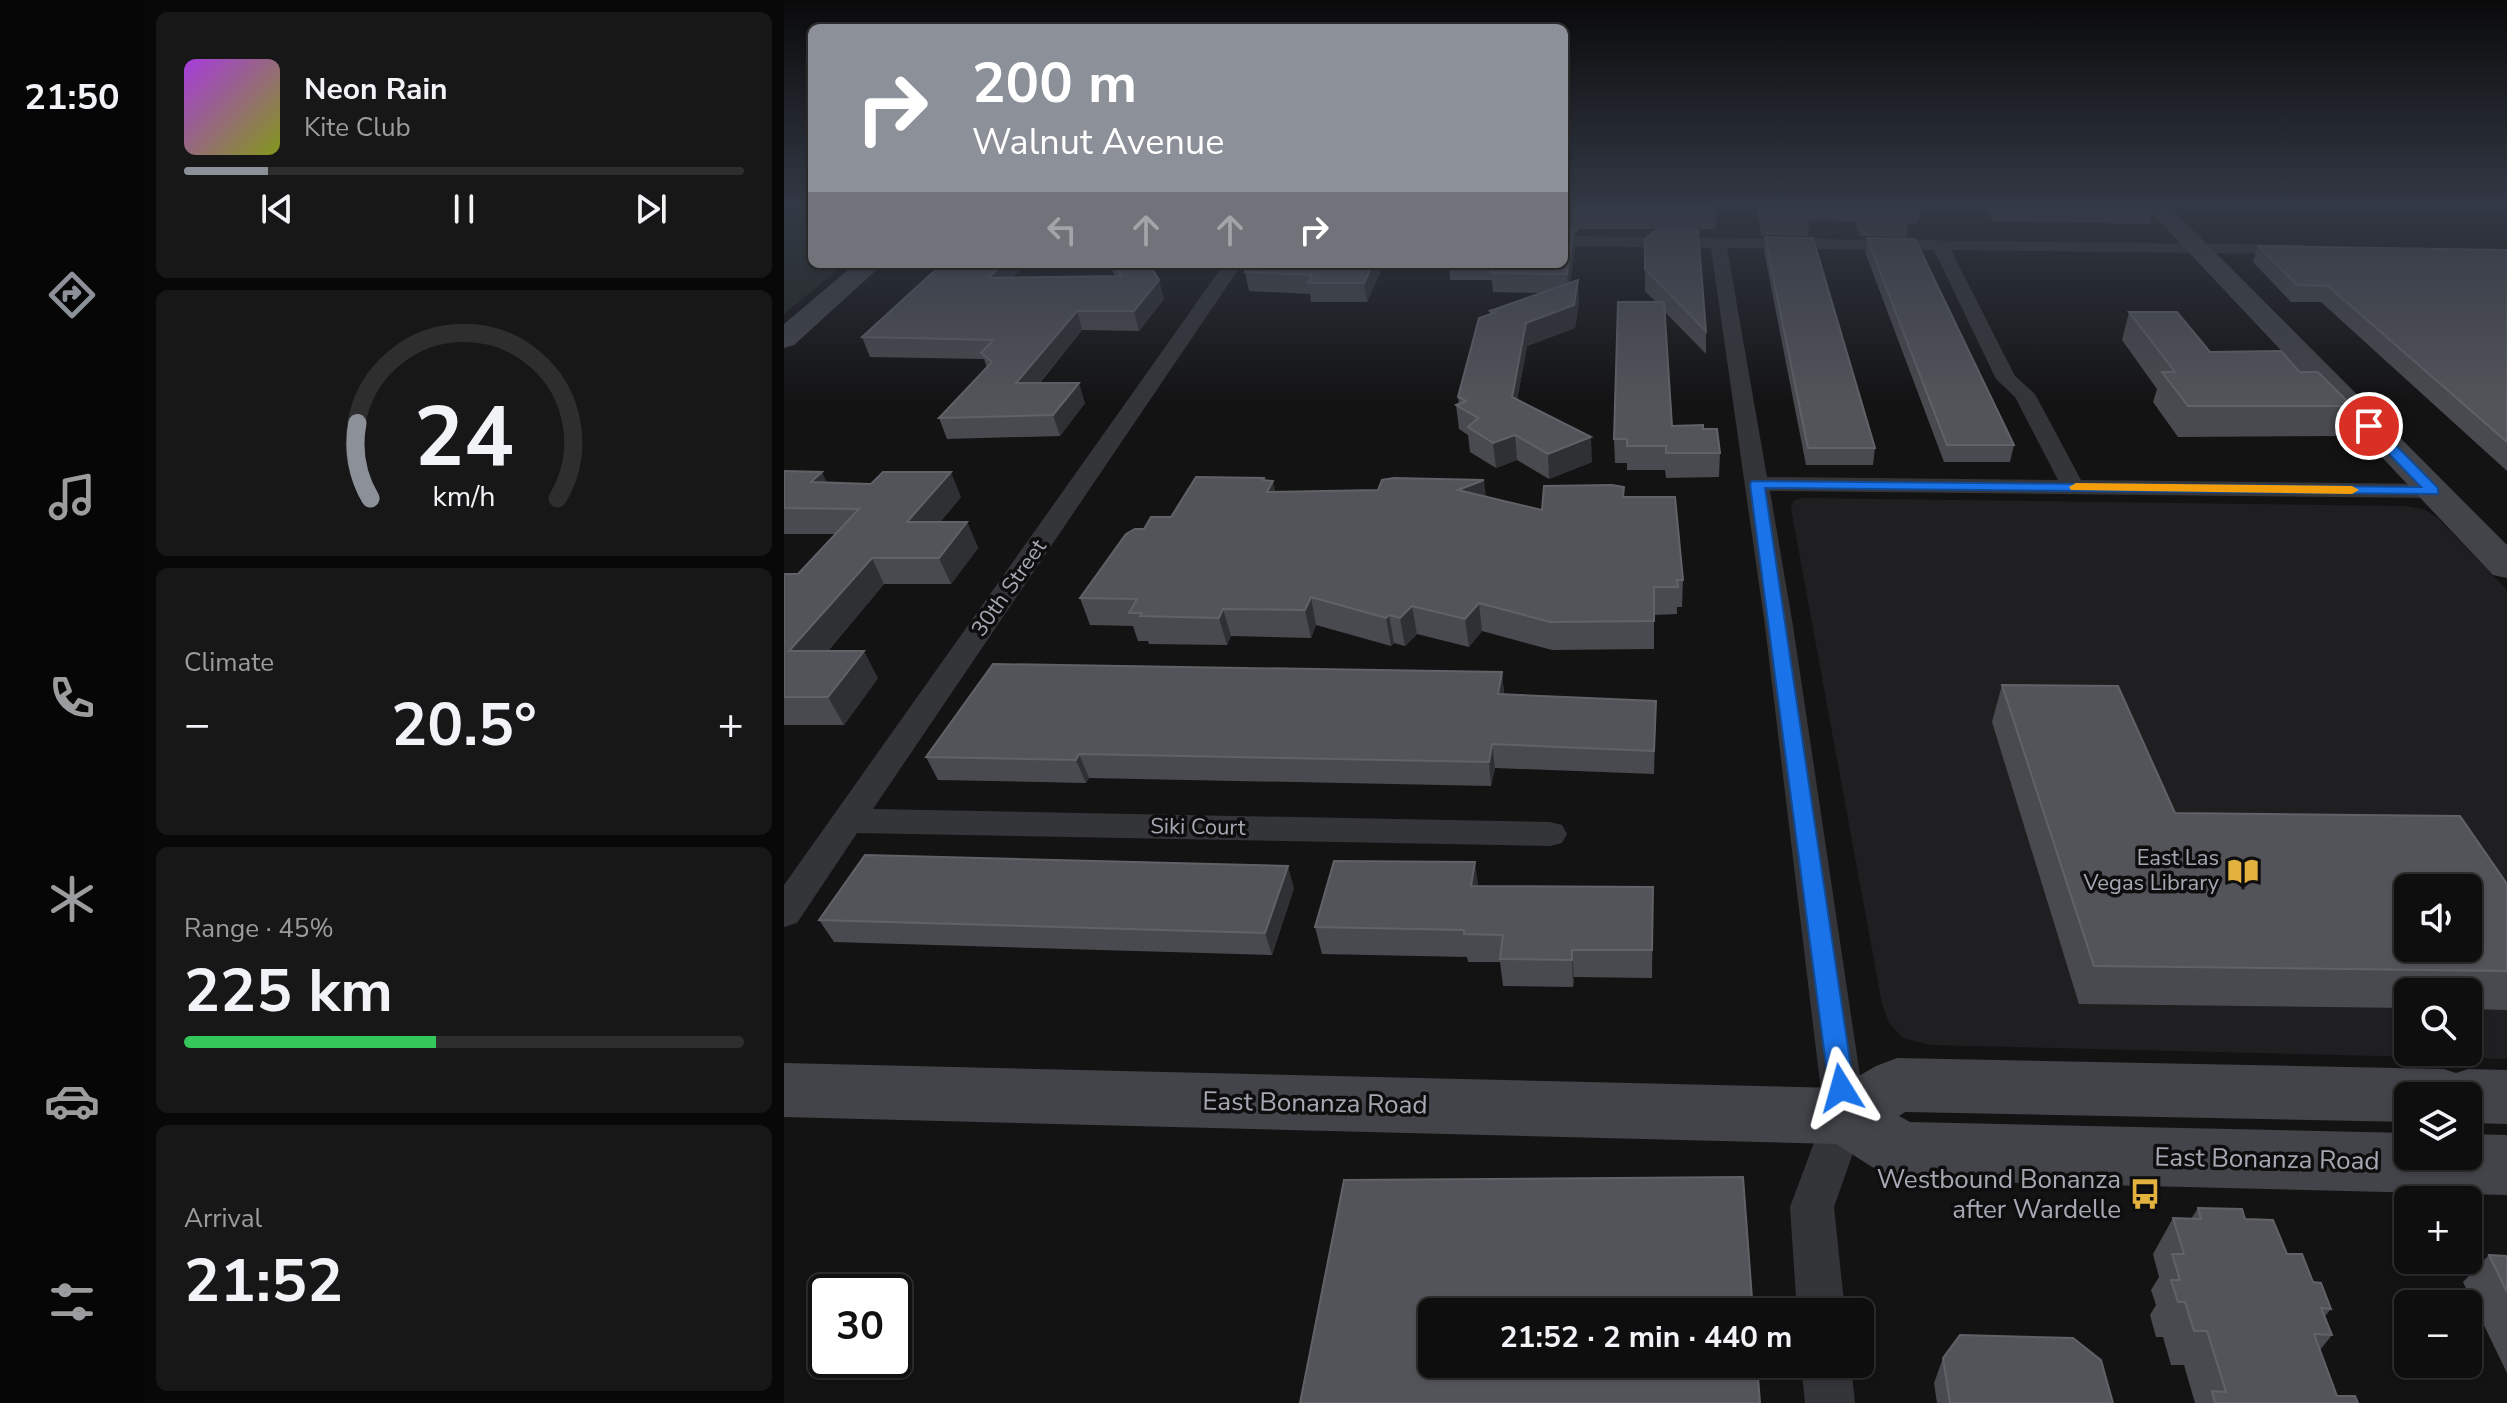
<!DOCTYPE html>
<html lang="en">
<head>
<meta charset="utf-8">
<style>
	body { margin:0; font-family:"Nunito Sans",sans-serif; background:#171718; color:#f1f3f6; height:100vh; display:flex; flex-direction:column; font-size:30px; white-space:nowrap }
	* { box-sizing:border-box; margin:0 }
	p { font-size:26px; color:#9b9c9e }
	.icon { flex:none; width:44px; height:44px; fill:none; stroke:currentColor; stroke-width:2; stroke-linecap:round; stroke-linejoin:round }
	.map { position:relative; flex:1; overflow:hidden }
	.side { display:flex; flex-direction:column; gap:12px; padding:12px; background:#080808; width:640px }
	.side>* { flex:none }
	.guide { position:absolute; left:24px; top:24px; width:760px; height:244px; border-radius:12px; box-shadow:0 2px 6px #0004,0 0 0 2px #2e2e2f; background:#8c9099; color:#fff; overflow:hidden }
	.controls { position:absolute; left:1610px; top:874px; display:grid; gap:16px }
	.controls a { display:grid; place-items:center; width:88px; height:88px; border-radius:12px; background:#0e0e0f; box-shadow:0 2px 6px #0004,0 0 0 2px #2e2e2f; font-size:40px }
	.speed { position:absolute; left:24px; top:1274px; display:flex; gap:16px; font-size:40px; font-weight:700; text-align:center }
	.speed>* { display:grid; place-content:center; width:104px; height:104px; border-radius:50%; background:#0e0e0f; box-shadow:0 2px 6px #0004,0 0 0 2px #2e2e2f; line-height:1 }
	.speed .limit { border:4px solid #111; border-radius:12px; background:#fff; color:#111 }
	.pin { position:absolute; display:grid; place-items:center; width:68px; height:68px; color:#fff; margin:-34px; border:4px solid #fff; border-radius:50%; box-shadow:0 2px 8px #0007 }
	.me { position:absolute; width:88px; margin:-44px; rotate:352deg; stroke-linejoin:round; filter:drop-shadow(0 0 6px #0008) }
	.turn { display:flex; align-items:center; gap:28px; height:168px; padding:0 32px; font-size:36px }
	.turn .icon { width:104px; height:104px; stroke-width:2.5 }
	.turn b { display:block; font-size:56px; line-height:68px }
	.lanes { display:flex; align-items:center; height:76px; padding:0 32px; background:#0003; justify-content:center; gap:40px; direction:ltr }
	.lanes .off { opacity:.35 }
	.big { font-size:60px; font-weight:700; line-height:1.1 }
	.side .widget { flex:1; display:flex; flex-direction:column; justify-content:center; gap:12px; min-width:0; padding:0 28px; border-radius:12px; background:#171718 }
	.side .dial { align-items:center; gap:0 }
	.dial svg { height:208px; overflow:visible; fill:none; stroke:#2e2e2f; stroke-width:7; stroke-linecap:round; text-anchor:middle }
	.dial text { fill:#f1f3f6; stroke:none }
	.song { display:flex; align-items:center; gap:24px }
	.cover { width:96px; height:96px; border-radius:12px; background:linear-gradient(135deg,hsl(280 70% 55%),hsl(70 70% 35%)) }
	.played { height:8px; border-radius:4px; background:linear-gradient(90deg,#8c9099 15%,#2e2e2f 15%) }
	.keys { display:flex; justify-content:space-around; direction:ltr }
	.heat { display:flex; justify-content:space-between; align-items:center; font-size:44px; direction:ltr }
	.charge { height:12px; border-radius:6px; background:linear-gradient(90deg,#34c759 45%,#2e2e2f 0) }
	.trip { position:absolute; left:634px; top:1298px; width:456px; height:80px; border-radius:12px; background:#0e0e0f; box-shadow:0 2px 6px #0004,0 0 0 2px #2e2e2f; font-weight:700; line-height:80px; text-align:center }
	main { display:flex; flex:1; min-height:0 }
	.tabs { display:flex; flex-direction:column; width:144px; justify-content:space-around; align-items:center; background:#060606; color:#9b9c9e }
	.tabs .icon { width:56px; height:56px }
	.tabs .active { color:#8c9099 }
	.tabs b { font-size:36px; color:#f1f3f6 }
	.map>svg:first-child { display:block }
	.built { fill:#1f1f21; fill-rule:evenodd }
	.green { fill:#202720 }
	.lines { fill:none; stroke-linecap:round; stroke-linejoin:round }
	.street { fill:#343539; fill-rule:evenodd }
	.secondary { fill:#424449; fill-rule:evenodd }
	.wall { fill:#494a4f }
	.shaded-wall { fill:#2f3033 }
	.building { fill:#53545a; stroke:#606268; stroke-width:2; fill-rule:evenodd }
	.route { fill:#1a73e8; stroke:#114b97; stroke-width:2 }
	.slow { fill:#f59e0b }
	.labels { text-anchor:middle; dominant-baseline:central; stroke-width:7; stroke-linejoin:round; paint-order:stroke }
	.street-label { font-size:22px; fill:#a6a9b4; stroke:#0e0e0f }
	.poi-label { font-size:22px; fill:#a6a9b4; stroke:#0e0e0f; text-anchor:end }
	.near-street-label { font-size:26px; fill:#a6a9b4; stroke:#0e0e0f }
	.near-poi-label { font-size:26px; fill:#a6a9b4; stroke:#0e0e0f; text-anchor:end }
</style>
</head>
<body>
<main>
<nav class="tabs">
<b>21:50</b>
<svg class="icon active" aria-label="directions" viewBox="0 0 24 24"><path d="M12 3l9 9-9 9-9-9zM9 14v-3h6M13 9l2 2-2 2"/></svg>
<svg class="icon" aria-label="music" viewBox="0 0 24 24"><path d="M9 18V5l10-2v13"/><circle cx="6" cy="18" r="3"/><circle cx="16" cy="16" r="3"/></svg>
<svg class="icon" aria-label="phone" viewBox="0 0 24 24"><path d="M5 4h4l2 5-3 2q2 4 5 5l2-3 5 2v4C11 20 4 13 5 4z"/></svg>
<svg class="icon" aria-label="climate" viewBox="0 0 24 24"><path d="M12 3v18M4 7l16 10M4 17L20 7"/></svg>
<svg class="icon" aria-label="car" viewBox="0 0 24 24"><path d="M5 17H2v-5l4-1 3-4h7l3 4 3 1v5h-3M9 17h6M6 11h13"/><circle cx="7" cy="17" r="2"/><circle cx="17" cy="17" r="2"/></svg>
<svg class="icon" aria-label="filters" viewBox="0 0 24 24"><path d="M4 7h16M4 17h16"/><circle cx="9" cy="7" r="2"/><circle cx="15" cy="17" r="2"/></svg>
</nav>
<section class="side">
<div class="widget">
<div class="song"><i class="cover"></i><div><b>Neon Rain</b><p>Kite Club</p></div></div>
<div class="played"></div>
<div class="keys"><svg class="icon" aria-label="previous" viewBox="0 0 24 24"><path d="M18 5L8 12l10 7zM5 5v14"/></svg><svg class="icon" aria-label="pause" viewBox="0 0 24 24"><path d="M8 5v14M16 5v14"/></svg><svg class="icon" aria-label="next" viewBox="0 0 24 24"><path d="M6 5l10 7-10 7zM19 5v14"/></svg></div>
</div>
<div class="widget dial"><svg viewBox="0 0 100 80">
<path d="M14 69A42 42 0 1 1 86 69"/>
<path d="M14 69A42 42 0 0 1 9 40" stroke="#8c9099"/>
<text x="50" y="56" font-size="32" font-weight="700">24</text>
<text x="50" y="72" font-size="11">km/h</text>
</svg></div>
<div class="widget"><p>Climate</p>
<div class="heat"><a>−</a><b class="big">20.5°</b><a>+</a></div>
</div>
<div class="widget"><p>Range · 45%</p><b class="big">225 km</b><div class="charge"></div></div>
<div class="widget"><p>Arrival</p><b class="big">21:52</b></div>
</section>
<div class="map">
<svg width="1723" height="1403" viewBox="0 0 1723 1403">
	<rect width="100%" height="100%" fill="#131314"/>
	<path class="built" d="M 1018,498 L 1620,506 L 1639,509 L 1653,517 L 1723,590 L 1723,1059 L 1146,1045 L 1119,1038 L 1105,1023 L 1098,1004 L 1007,509 L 1009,501 ZM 1624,888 L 1684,888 L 1684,948 L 1624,948 ZM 1624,992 L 1684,992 L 1684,1052 L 1624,1052 Z"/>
	<path class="green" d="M 0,206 L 28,206 L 28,264 L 61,264 L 0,314 Z"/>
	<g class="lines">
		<path class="street" d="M 780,236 L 1519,245 L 1521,249 L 1519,253 L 1513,254 L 1167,250 L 1231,376 L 1251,394 L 1297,480 L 1649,484 L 1657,486 L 1661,491 L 1657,496 L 1649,498 L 986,491 L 1009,626 L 1082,1116 L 1050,1207 L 1061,1312 L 1013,1312 L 1006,1207 L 1040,1116 L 981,626 L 927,248 L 780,246 ZM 943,248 L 1150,250 L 1212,379 L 1231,397 L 1274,480 L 983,477 Z
			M 440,264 L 458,264 L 89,809 L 766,822 L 778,825 L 783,834 L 778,843 L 766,846 L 73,833 L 13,923 L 0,927 L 0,885 Z
			M 1017,1364 L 1067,1364 L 1071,1403 L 1021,1403 Z"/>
		<path class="secondary" d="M 1361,206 L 1385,206 L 1723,545 L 1723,578 L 1709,575 Z
			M 71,264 L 99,264 L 10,345 L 0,348 L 0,324 Z
			M 1113,1058 L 1660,1069 L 1672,1073 L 1684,1069 L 1723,1070 L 1723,1124 L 1684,1123 L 1684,1096 L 1624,1096 L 1624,1122 L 1121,1112 L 1115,1116 L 1126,1122 L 1624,1133 L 1624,1156 L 1684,1156 L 1684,1134 L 1723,1135 L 1723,1195 L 1118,1180 L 1096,1172 L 1052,1144 L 0,1117 L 0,1063 L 1054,1088 L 1092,1066 Z"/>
	</g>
	<path class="wall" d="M 780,206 L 932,211 L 932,229 L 913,229 L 922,331 L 922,354 L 881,312 L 888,426 L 919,429 L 936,453 L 935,477 L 882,478 L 881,470 L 843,470 L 843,463 L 831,463 L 830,439 L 872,302 L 861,291 L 861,239 L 889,229 L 794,229 L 794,233 L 790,233 L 791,249 L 786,283 L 795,302 L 791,328 L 743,346 L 733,400 L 808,462 L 765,479 L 733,460 L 712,468 L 686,452 L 684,435 L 675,429 L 672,405 L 675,404 L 674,397 L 706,314 L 706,311 L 758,293 L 709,292 L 708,280 L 666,280 L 665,264 L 780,264 Z
		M 973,206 L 1138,206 L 1136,219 L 1134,219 L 1133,224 L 1124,224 L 1122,237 L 1076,236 L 1070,221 L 1025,220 L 1024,236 L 977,235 Z
		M 1201,206 L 1371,206 L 1366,224 L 1209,221 Z
		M 981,237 L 1091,448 L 1089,465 L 1022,465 L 980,251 Z
		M 1083,238 L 1230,445 L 1226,462 L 1160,462 L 1081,252 Z
		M 1474,246 L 1723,250 L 1723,471 L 1537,302 L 1507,302 L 1469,262 Z
		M 324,264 L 365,264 L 380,299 L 355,331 L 298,330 L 256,383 L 301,403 L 276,436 L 163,439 L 155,418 L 203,368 L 200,359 L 86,357 L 78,337 L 229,277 L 331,276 Z
		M 600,264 L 583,302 L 527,302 L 526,294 L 465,291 L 461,272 Z
		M 1345,312 L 1426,352 L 1516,372 L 1568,406 L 1555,436 L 1394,437 L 1369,402 L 1373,389 L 1338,340 Z
		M 0,471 L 43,483 L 177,497 L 156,522 L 183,522 L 194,548 L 167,584 L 100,584 L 44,651 L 94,678 L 60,725 L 0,725 L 0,574 L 14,574 L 51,534 L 0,534 Z
		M 480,478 L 480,480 L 492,492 L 702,497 L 758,510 L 840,487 L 840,497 L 899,580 L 898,607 L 893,607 L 893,614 L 870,615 L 870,649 L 768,650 L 698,631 L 685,647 L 633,634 L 621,646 L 610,643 L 607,646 L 532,625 L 527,638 L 447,636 L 443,645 L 365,644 L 364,641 L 354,641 L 349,626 L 306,625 L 296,598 L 360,529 Z
		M 718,672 L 720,694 L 872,701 L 870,774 L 711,768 L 707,786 L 305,778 L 302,783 L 154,780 L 142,757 Z
		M 1218,685 L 1391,813 L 1723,884 L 1723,1010 L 1684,1009 L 1684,992 L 1624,992 L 1624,1008 L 1295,1004 L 1208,722 Z
		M 694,887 L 869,887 L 868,978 L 790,977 L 789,987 L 719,986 L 716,962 L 684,962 L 683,957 L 538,954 L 531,927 Z
		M 510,888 L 488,955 L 50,942 L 35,920 Z
		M 1414,1208 L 1461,1219 L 1503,1254 L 1529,1282 L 1547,1309 L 1541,1316 L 1548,1335 L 1536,1350 L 1553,1396 L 1574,1403 L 1411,1403 L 1400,1365 L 1387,1365 L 1379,1337 L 1372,1337 L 1366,1315 L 1372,1305 L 1367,1290 L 1375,1277 L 1369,1254 L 1389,1218 L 1407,1219 Z
		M 1705,1255 L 1723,1256 L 1723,1373 L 1679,1282 Z
		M 1159,1358 L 1329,1403 L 1153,1403 L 1150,1383 Z"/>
	<path class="shaded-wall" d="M 790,231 L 791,249 L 784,293 L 783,274 Z
		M 218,264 L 242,264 L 211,296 L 205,278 Z
		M 589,264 L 600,264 L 583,302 L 580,283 Z
		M 375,280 L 380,299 L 355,331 L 350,311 Z
		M 794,280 L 795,302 L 791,328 L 743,346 L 729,421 L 728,397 L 742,323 Z
		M 293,311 L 298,330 L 239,403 L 232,383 Z
		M 295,383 L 301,403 L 276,436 L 269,415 Z
		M 731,435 L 733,460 L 712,468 L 709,443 Z
		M 807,437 L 808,462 L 765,479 L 764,454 Z
		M 38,472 L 50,497 L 27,482 Z
		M 167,472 L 177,497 L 135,548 L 123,522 Z
		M 700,480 L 703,506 L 674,490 Z
		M 489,481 L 495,507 L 483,492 Z
		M 183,522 L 194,548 L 167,584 L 155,558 Z
		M 88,558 L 100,584 L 20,679 L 5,651 Z
		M 527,597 L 532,625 L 527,638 L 521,610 Z
		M 695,603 L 698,631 L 685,647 L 681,619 Z
		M 628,606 L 633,634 L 621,646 L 616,618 Z
		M 439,609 L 447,636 L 443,645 L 435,618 Z
		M 605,615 L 610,643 L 607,646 L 602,618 Z
		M 80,651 L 94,678 L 60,725 L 44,697 Z
		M 718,672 L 720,695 L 714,694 Z
		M 708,744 L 711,768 L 707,786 L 705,762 Z
		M 295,754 L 305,778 L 302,783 L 292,760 Z
		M 691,862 L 695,890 L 687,886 Z
		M 504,866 L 510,888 L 488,955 L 481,933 Z
		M 788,950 L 790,977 L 789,987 L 788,960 Z"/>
	<path class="building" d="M 780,206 L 931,206 L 932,211 L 913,211 L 913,217 L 889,216 L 895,211 L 794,211 L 793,215 L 780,216 Z
		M 780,230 L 790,231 L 783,274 L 707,273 L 710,264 L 780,264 Z
		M 872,230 L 914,230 L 922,331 L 861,269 L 861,239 Z
		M 981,237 L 1029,238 L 1091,448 L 1024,448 Z
		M 1083,238 L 1131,239 L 1230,445 L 1163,445 Z
		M 1474,246 L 1723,250 L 1723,442 L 1544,286 L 1513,285 Z
		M 158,264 L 218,264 L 205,278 L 337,276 L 330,264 L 365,264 L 375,280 L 350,311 L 293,311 L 232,383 L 295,383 L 269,415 L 155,418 L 208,362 L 197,353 L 209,340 L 78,337 Z
		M 466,264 L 589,264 L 580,283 L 524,283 L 528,275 L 461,272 Z
		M 794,280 L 790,305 L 742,323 L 728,397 L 807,437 L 764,454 L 731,435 L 709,443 L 684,427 L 694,418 L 672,405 L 682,401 L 674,397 L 695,318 L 710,313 L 706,311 Z
		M 834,302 L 880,302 L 888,426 L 919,425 L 919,429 L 933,429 L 936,453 L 882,453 L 882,446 L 843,446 L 843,439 L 830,439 Z
		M 1345,312 L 1393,312 L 1426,352 L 1497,351 L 1516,372 L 1534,372 L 1568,406 L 1404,406 L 1378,372 L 1391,372 Z
		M 0,471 L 38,472 L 27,482 L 87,484 L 99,472 L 167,472 L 123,522 L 183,522 L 155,558 L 88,558 L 5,651 L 80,651 L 44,697 L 0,697 L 0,574 L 14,574 L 75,509 L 0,508 Z
		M 412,477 L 480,478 L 479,480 L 489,481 L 483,492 L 594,490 L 598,480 L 610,478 L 700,480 L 674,490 L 758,510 L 760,486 L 828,485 L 840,487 L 839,497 L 891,497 L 899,580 L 893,580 L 894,587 L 870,587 L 870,621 L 766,622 L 695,603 L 681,619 L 628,606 L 616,618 L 605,615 L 602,618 L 527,597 L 521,610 L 439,609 L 435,618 L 356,616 L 358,613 L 345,613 L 353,599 L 296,598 L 342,534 L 351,529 L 360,529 L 367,517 L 387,517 Z
		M 209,664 L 718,672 L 714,694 L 872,701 L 870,751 L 708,744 L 705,762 L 295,754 L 292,760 L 142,757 Z
		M 1218,685 L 1334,686 L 1391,813 L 1676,816 L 1723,884 L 1723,971 L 1310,966 ZM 1624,888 L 1684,888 L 1684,948 L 1624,948 Z
		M 81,855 L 504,866 L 481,933 L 35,920 Z
		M 550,861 L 691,862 L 687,886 L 869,887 L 868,950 L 788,950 L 788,960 L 716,959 L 719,935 L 680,934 L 680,930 L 531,927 Z
		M 959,1177 L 969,1312 L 648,1312 L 648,1364 L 973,1364 L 976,1403 L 516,1403 L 560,1180 Z
		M 1414,1208 L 1458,1209 L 1461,1219 L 1489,1220 L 1503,1254 L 1518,1254 L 1529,1282 L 1537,1283 L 1547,1309 L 1537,1308 L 1548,1335 L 1530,1334 L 1553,1396 L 1571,1396 L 1574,1403 L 1431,1403 L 1428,1391 L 1442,1392 L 1423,1331 L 1410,1331 L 1401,1302 L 1394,1302 L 1387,1280 L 1396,1280 L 1388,1254 L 1400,1254 L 1389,1218 L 1417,1219 Z
		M 1705,1255 L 1723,1256 L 1723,1292 Z
		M 1176,1335 L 1289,1338 L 1317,1360 L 1329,1403 L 1166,1403 L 1159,1358 Z"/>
	<linearGradient id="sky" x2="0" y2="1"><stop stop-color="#0a0a0b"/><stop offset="0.51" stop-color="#333945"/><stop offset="1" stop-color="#333945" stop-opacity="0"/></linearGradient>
	<rect width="1723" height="403" fill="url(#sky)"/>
	<path class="route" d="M 1580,423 L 1590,423 L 1654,488 L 1654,494 L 981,488 L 1070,1088 L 1066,1095 L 1057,1099 L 1049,1095 L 1045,1088 L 966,484 L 968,481 L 1637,487 L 1580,428 Z"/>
	<path class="slow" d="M 1292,483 L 1568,486 L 1575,490 L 1568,494 L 1287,490 L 1285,487 Z"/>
	<defs>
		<symbol id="library-bare" viewBox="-9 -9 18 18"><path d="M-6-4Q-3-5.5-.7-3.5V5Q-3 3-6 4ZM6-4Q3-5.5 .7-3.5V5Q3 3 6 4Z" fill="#e3b13d" stroke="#0e0e0f" stroke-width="2.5" paint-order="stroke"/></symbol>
		<symbol id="bus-bare" viewBox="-9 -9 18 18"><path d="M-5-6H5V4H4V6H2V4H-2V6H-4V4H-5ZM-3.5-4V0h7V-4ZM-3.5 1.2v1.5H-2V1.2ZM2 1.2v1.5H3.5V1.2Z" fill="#e3b13d" stroke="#0e0e0f" stroke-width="2.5" paint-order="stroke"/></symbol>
	</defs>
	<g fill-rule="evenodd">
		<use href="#library-bare" x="1437" y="849" width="44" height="44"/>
		<use href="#bus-bare" x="1339" y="1172" width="44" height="44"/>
	</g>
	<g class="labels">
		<g class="street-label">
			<text transform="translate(225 588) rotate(-55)">30th Street</text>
			<text transform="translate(414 827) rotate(1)">Siki Court</text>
		</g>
		<g class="poi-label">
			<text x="1435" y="858">East Las<tspan x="1435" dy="25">Vegas Library</tspan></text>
		</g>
		<g class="near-street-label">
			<text transform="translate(531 1103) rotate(1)">East Bonanza Road</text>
			<text transform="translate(1483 1159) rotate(1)">East Bonanza Road</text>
		</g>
		<g class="near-poi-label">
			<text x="1337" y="1179">Westbound Bonanza<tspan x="1337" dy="30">after Wardelle</tspan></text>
		</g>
	</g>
</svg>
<div class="controls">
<a><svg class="icon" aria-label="sound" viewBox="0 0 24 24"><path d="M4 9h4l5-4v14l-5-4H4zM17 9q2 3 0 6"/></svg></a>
<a><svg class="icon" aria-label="search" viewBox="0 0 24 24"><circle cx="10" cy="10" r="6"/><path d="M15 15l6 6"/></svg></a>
<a><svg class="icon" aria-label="layers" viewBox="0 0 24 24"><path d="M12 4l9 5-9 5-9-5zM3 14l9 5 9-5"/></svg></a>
<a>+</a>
<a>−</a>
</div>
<div class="speed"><div class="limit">30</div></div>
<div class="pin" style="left:1585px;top:426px;background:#d93025"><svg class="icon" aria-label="arrive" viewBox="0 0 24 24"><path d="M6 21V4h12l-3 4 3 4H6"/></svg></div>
<svg class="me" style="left:1057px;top:1088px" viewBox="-20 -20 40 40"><path d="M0-17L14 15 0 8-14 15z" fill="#1a73e8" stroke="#fff" stroke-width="4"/></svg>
<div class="trip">21:52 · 2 min · 440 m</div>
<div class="guide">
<div class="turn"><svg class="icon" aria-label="right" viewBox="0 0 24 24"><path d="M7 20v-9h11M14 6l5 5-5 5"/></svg><div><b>200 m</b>Walnut Avenue</div></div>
<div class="lanes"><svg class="icon off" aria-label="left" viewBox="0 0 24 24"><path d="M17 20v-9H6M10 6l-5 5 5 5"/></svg><svg class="icon off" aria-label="ahead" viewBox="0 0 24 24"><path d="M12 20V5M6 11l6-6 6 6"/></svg><svg class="icon off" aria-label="ahead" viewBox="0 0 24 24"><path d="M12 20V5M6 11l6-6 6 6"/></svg><svg class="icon" aria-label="right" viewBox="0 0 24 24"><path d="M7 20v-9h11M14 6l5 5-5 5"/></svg></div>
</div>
</div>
</main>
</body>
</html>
